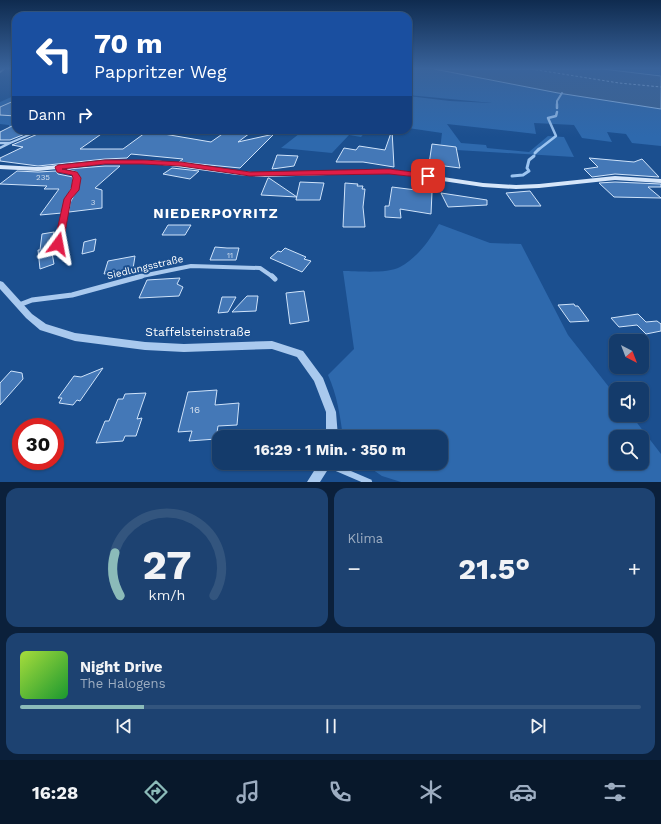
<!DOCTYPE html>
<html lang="de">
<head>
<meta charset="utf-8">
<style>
	body { margin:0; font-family:"Work Sans",sans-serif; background:#1d4271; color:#f1f3f6; height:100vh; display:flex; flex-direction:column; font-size:15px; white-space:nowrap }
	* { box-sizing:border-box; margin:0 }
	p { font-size:13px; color:#9dadc1 }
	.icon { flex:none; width:22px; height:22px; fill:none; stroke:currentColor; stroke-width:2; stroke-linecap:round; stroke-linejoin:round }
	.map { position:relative; height:482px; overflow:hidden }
	.side { display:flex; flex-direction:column; gap:6px; padding:6px; background:#0b203b; flex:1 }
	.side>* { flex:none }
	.guide { position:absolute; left:12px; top:12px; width:400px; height:122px; border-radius:12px; box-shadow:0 1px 3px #0004,0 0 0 1px #33557e; background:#1a4fa0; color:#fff; overflow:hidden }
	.needle { width:26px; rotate:138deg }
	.buttons { position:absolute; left:609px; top:334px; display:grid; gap:8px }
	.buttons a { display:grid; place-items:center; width:40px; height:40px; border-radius:8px; background:#143b6b; box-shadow:0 1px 3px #0004,0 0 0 1px #33557e; font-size:20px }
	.speed { position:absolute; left:12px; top:418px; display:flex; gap:8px; font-size:20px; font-weight:700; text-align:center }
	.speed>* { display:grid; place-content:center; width:52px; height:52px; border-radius:50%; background:#143b6b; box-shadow:0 1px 3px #0004,0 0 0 1px #33557e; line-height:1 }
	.speed .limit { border:6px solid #d22; background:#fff; color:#111 }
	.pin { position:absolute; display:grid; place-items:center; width:34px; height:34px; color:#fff; margin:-17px; border-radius:8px; box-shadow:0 2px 6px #0006 }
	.me { position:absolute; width:44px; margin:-22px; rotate:13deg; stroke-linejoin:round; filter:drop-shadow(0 0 3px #0008) }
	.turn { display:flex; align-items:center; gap:14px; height:84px; padding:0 16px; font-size:18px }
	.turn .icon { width:52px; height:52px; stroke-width:2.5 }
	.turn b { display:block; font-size:28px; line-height:34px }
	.then { display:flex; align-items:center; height:38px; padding:0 16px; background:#0003; gap:8px; font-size:15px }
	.big { font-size:30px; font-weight:700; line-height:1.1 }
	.side .card { flex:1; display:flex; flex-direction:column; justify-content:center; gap:6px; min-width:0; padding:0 14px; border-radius:12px; background:#1d4271 }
	.side .dial { align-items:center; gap:0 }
	.dial svg { height:104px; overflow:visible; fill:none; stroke:#33557e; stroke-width:7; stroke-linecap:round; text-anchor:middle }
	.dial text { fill:#f1f3f6; stroke:none }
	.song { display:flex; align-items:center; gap:12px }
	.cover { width:48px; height:48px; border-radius:6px; background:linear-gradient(135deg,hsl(80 70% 55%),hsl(130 70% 35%)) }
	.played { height:4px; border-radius:2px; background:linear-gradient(90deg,#8bbbb9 20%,#33557e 20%) }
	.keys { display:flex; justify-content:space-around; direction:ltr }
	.heat { display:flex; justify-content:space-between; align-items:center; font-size:22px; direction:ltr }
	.side .tiles { flex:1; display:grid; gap:6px; grid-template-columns:1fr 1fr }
	.card:last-child { grid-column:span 2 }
	.trip { position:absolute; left:212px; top:430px; width:236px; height:40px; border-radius:12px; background:#143b6b; box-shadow:0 1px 3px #0004,0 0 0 1px #33557e; font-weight:700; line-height:40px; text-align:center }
	.tab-bar { display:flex; height:64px; justify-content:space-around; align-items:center; background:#08182b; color:#9dadc1 }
	.tab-bar .icon { width:28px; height:28px }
	.tab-bar .selected { color:#8bbbb9 }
	.tab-bar b { font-size:18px; color:#f1f3f6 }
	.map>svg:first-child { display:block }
	.green { fill:#2e69ad; fill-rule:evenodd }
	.water { fill:#3c6290; stroke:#9cc4f0 }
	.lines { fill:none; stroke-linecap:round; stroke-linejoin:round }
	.stream-far2 { stroke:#9cc4f0; stroke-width:2 }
	.stream-far1 { stroke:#9cc4f0; stroke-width:2.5 }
	.stream { stroke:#9cc4f0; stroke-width:3 }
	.ferry { stroke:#b5d3f5; stroke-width:1; stroke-dasharray:2.5 2; stroke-linecap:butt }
	.building { fill:#4478b7; stroke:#cfe3fa }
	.service { stroke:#a9c9ee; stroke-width:2 }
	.minor-far5 { stroke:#a9c9ee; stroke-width:2 }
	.minor-far4 { stroke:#a9c9ee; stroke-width:2.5 }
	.minor-far3 { stroke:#a9c9ee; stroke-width:3 }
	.minor-far2 { stroke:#a9c9ee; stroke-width:4 }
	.minor-far1 { stroke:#a9c9ee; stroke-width:5 }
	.minor { stroke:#a9c9ee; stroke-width:6 }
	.tertiary { fill:#a9c9ee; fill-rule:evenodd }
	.secondary { fill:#d6e6fa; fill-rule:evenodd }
	.route { fill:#e11d48; stroke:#92132f }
	.labels { text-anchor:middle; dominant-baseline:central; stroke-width:4; stroke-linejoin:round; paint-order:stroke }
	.number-label { font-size:8px; fill:#d0dded }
	.street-label { font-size:10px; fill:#fff; stroke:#1b4f8f }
	.near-number-label { font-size:10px; fill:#d0dded }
	.near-street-label { font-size:12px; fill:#fff; stroke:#1b4f8f }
	.district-label { font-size:14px; font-weight:bold; letter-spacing:1px; fill:#fff; stroke:#1b4f8f }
</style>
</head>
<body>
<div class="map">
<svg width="661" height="482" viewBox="0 0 661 482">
	<rect width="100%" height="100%" fill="#1b4f8f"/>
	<path class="green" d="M 408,69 L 434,69 L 558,93 L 661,109 L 661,146 L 632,143 L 626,134 L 607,132 L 612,142 L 582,138 L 574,125 L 534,123 L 536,134 L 447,124 L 461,143 L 486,145 L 487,148 L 529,152 L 548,136 L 564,137 L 574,157 L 440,149 L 442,133 L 408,128 L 408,96 L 450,101 L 492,103 L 408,95 L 409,88 L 408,88 Z
		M 603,69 L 661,69 L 661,75 Z
		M 16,95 L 16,129 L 9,127 L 9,125 L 0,124 L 0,102 Z
		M 304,130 L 390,130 L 387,134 L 367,130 L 361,137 L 349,135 L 332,153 L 281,148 Z
		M 439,224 L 490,243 L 521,244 L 568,335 L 616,396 L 616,415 L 631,415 L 661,454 L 661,482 L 401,482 L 382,476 L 363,463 L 441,463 L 441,437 L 343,437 C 340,415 337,395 328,375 L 354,349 L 343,271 C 357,271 388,274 400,267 C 418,257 429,241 439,224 ZM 616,437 L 642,437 L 642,463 L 616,463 Z"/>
	<path class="water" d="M 434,69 L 603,69 L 661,76 L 661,109 L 558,93 Z"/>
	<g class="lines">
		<path class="stream-far2" d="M 557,105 L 557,101 L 562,93"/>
		<path class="stream-far1" d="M 557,104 L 557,108
			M 538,150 L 556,136 L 548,118 L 556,116 L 557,112"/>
		<path class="stream" d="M 535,153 L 539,149
			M 512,176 L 523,175 L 529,171 L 527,168 L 529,160 L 534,156"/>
		<path class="ferry" d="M 531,69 L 619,83 L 661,87"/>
	</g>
	<path class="building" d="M 16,100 L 16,116 L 0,115 L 0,107 Z
		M 16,124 L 16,130 L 30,132 L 10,140 L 0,140 L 0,132 Z
		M 65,130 L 107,130 L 80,149 L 123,149 L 149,130 L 170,130 L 164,134 L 211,142 L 228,130 L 250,133 L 238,142 L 274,134 L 240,168 L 179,162 L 183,159 L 131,154 L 127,158 L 105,159 L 38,166 L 0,161 L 0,158 L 23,147 L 12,145 L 40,133 L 56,134 Z
		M 392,130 L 394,167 L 363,162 L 336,162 L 344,148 L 356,150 L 359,146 L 385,150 Z
		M 432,144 L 456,147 L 460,168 L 429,164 Z
		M 277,155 L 298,156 L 294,166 L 272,169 Z
		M 589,158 L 634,162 L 642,159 L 659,177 L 615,174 L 592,177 L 584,169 L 598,167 Z
		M 105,166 L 120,166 L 95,188 L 102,190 L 102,208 L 69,212 L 70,203 L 78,187 L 79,178 L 77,172 L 67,169 Z
		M 172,168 L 199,171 L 190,179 L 163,174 Z
		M 17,171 L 38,172 L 56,171 L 58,174 L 73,177 L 73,185 L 65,201 L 62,213 L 40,215 L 59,189 L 44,189 L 47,186 L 0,184 Z
		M 268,178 L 269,178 L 297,197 L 261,195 Z
		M 300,182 L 324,183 L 320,200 L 296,200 Z
		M 615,182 L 661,184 L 661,187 L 648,187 L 661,198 L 614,197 L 599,183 Z
		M 345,183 L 358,184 L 357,186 L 363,186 L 362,189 L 365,189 L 363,207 L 365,227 L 343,227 Z
		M 392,187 L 432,192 L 431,214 L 400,209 L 401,218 L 385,217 L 385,206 L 389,206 Z
		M 530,191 L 541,206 L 515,206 L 506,193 Z
		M 441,193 L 487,200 L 487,205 L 448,207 Z
		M 168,225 L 191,225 L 185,235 L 162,235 Z
		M 54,232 L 51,247 L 54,264 L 40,269 L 38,250 L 40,250 L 42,234 Z
		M 96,239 L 94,251 L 82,254 L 84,242 Z
		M 215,247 L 227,248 L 239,248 L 236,260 L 210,260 Z
		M 285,248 L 306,257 L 304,259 L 311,261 L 302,272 L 270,258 L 278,251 L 281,252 Z
		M 135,256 L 133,269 L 104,274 L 108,261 Z
		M 180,278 L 177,284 L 183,287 L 179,296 L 139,298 L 147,280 Z
		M 304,291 L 309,321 L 290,324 L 286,293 Z
		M 247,296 L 258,296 L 256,311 L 232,312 Z
		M 222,297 L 236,297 L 228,312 L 218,313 Z
		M 574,304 L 575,306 L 578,306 L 589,321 L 570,322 L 558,305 Z
		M 638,314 L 646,322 L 657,321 L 661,324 L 661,331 L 646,334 L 637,325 L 619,327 L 611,318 Z
		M 103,368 L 80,401 L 77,400 L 73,405 L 59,403 L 62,398 L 58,398 L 74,376 L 81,377 Z
		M 11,371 L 22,373 L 23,379 L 0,405 L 0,383 Z
		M 217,390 L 215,405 L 239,403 L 237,425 L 218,426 L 216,439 L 189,441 L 192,431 L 178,432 L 188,392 Z
		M 146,393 L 137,419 L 142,418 L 136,436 L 125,436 L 123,441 L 96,443 L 105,421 L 109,421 L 118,399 L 123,399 L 125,394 Z"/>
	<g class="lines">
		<path class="service" d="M 10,143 L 40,130"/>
		<path class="minor-far5" d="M 0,72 L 4,69"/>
		<path class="minor-far4" d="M 0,143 L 10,143 L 0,148"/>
		<path class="minor-far3" d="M 58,167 L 59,171 L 75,174 C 81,185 69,195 66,206"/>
		<path class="minor-far2" d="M 58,244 L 67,205
			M 137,277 L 191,266 L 260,268 L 273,277"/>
		<path class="minor-far1" d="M 272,276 L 275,279
			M 19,305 L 32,300 L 72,295 L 142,276"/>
		<path class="minor" d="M 327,464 L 369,482"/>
		<path class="tertiary" d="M 0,281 L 3,282 L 32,314 L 46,324 L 75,333 L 145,342 L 184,344 L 272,341 L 303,351 L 323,378 L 336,412 L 338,437 L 326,437 L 326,412 L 314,381 L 297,357 L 272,349 L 184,352 L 145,350 L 75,341 L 40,330 L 26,318 L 0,289 Z
			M 319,463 L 332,463 L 320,482 L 307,482 Z"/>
		<path class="secondary" d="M 105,160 L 155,160 L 237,171 L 265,173 L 389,169 L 483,183 L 516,185 L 539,184 L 615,176 L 661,179 L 661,183 L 615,180 L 539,188 L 516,189 L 483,187 L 389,173 L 265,177 L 237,175 L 155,164 L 105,164 L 38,171 L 0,169 L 0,165 L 38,167 Z"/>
	</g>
	<linearGradient id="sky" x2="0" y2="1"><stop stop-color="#0f2b4f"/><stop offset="0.5" stop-color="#39639b"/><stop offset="1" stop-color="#39639b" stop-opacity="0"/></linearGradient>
	<rect width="661" height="137" fill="url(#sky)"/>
	<path class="route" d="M 105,160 L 142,160 L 181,162 L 250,172 L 389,169 L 428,174 L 432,176 L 428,178 L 389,174 L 250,176 L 181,166 L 142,164 L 105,164 L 62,169 L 77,172 L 81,178 L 79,190 L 71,199 L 63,244 L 62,247 L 55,247 L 54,244 L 64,199 L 71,189 L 73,178 L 72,175 L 57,172 L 55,167 L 58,165 Z"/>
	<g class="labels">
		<g class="number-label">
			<text x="43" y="177">235</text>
			<text x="93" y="202">3</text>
			<text x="230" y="255">11</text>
		</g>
		<g class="street-label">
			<text transform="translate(145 267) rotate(-13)">Siedlungsstraße</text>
		</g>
		<g class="near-number-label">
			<text x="195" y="409">16</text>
		</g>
		<g class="near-street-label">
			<text x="198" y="332">Staffelsteinstraße</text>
		</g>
		<g class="district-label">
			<text x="216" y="213">NIEDERPOYRITZ</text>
		</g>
	</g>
</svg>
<div class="buttons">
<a><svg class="needle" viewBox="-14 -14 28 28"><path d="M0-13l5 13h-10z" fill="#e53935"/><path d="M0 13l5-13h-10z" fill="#9dadc1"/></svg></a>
<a><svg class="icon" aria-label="sound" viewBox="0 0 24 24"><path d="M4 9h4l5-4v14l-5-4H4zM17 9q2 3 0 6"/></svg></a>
<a><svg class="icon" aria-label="search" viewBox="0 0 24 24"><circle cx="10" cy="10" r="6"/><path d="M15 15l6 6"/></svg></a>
</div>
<div class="speed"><div class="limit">30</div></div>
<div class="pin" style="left:428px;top:176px;background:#d93025"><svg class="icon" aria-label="arrive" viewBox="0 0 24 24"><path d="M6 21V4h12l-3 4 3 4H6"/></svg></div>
<svg class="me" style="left:58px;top:244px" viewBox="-20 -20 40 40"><path d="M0-17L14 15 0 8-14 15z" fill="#e11d48" stroke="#fff" stroke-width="4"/></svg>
<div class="trip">16:29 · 1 Min. · 350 m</div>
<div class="guide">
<div class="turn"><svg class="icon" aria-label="left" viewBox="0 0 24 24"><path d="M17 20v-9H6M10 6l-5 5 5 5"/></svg><div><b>70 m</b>Pappritzer Weg</div></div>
<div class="then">Dann<svg class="icon" aria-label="right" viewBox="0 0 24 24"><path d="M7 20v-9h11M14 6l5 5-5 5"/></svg></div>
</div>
</div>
<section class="side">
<div class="tiles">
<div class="card dial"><svg viewBox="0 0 100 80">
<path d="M14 69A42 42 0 1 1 86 69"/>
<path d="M14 69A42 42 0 0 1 10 36" stroke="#8bbbb9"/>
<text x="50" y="56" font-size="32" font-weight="700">27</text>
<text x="50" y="72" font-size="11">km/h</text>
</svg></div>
<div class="card"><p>Klima</p>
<div class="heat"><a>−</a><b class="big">21.5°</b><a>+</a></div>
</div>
<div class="card">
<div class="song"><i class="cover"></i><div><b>Night Drive</b><p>The Halogens</p></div></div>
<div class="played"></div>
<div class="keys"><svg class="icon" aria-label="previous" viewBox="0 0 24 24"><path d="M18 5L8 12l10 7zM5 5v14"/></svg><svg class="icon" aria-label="pause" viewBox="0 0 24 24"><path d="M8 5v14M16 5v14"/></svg><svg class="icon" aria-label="next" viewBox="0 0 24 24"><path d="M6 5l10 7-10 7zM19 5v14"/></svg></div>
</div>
</div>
</section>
<nav class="tab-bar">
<b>16:28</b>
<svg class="icon selected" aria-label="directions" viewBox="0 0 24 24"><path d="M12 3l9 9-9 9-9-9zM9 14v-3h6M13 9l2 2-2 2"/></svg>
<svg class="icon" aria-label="music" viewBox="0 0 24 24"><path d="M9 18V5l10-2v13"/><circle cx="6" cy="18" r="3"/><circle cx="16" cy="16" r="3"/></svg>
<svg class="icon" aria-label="phone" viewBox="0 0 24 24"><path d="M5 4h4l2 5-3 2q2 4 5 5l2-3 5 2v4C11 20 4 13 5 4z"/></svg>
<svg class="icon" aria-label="climate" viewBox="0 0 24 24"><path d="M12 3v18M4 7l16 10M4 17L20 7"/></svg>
<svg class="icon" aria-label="car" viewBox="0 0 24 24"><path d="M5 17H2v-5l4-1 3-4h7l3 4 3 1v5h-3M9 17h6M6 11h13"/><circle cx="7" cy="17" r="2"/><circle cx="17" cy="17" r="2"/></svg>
<svg class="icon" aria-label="filters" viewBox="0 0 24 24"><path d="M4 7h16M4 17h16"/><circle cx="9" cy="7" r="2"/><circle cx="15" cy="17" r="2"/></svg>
</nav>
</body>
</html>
